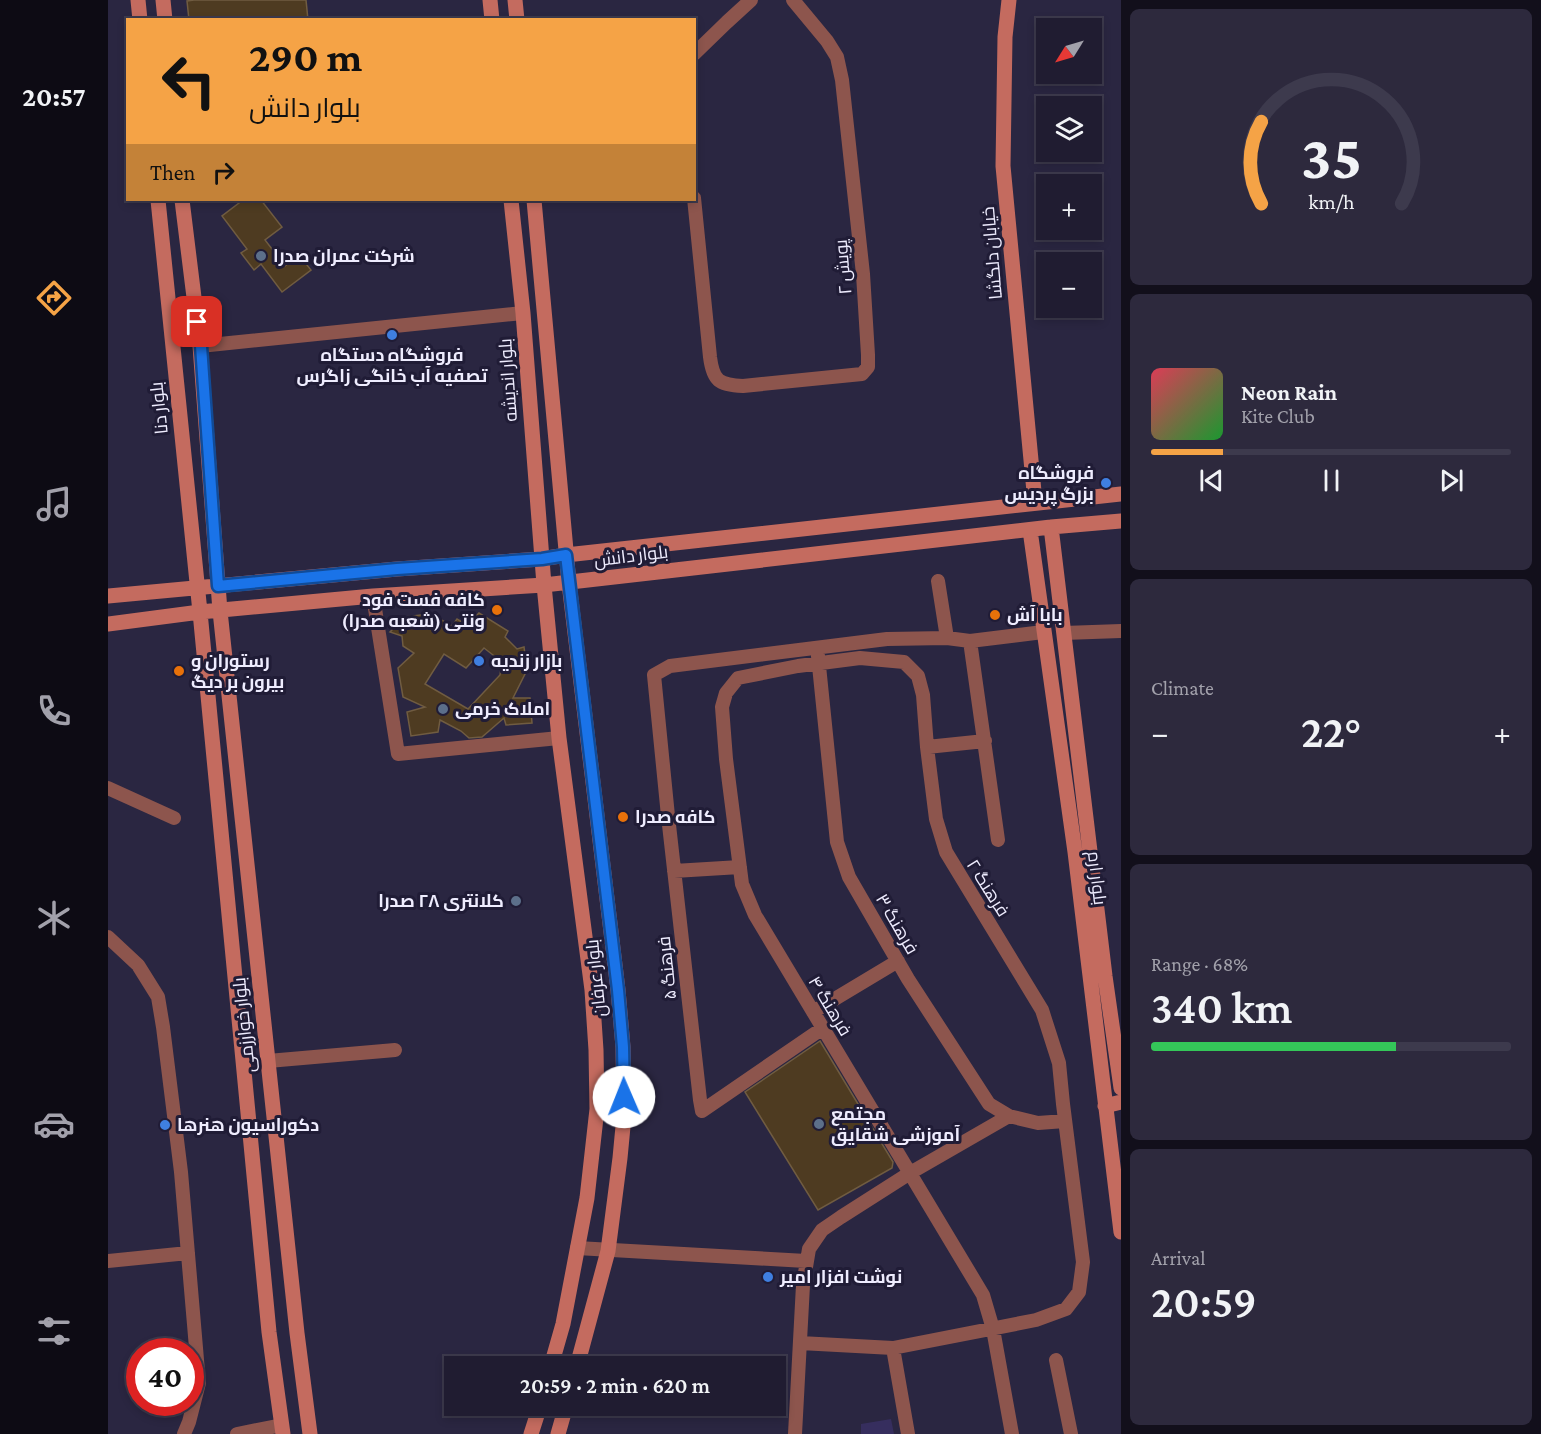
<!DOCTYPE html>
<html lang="en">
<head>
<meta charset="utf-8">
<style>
	body { margin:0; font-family:"Crimson Pro",Cairo,serif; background:#2d293d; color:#f1f3f6; height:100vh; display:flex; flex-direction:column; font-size:22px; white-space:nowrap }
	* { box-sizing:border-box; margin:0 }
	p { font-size:20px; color:#a2a1ab }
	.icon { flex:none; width:33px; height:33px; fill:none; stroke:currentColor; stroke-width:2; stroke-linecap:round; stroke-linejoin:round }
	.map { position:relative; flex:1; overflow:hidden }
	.drawer { display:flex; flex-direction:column; gap:9px; padding:9px; background:#120f1b; width:420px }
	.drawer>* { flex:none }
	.guide { position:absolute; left:18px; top:18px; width:570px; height:183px; border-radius:0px; box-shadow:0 3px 9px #0003,0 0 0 2px #3d3a4d; background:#f5a346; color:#111; overflow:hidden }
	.needle { width:39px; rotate:233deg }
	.tools { position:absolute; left:928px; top:18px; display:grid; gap:12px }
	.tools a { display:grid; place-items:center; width:66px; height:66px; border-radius:0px; background:#201c31; box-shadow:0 3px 9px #0003,0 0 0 2px #3d3a4d; font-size:30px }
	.speed { position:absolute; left:18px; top:1338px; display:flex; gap:12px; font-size:30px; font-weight:700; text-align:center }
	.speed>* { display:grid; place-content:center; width:78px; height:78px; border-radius:50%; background:#201c31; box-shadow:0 3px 9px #0003,0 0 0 2px #3d3a4d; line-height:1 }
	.speed .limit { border:9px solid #d22; background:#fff; color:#111 }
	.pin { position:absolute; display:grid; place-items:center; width:51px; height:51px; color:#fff; margin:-26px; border-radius:12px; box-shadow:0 3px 9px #0006 }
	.me { position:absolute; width:66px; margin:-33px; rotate:359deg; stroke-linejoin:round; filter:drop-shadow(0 0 4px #0008) }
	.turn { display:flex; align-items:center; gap:21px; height:126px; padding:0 24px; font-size:27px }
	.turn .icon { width:78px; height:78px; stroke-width:2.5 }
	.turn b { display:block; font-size:42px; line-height:51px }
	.then { display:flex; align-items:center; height:57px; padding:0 24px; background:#0003; gap:12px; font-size:22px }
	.big { font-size:45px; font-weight:600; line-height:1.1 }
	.drawer .tile { flex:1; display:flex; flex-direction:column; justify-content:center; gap:9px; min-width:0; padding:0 21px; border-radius:9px; background:#2d293d }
	.drawer .dial { align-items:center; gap:0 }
	.dial svg { height:156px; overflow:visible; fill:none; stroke:#3d3a4d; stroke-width:7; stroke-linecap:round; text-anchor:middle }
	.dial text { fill:#f1f3f6; stroke:none }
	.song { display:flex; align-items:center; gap:18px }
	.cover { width:72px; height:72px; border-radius:9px; background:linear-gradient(135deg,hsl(350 70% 55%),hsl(130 70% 35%)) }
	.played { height:6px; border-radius:3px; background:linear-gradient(90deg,#f5a346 20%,#3d3a4d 20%) }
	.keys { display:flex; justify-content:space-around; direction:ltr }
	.heat { display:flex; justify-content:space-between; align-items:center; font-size:33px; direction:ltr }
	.charge { height:9px; border-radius:4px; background:linear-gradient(90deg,#34c759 68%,#3d3a4d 0) }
	.trip { position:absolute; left:336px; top:1356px; width:342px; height:60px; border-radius:0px; background:#201c31; box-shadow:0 3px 9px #0003,0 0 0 2px #3d3a4d; font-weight:600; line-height:60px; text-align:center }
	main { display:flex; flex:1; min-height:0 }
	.tab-bar { display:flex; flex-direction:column; width:108px; justify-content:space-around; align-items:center; background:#0d0b14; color:#a2a1ab }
	.tab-bar .icon { width:42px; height:42px }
	.tab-bar .selected { color:#f5a346 }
	.tab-bar b { font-size:27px; color:#f1f3f6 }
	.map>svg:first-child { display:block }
	.green { fill:#362e5e }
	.building { fill:#4e3b21; stroke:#705c41; stroke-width:1.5; fill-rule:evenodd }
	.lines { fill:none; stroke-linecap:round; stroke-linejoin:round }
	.street { stroke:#8d554d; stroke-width:14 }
	.secondary { stroke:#c46b5f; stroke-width:15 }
	.route-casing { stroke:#114b97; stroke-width:15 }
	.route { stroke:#1a73e8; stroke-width:10 }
	.service-dot { fill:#5c6f8a; stroke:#201c36; stroke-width:2 }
	.shop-dot { fill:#3f7fe0; stroke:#201c36; stroke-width:2 }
	.food-dot { fill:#e8710a; stroke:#201c36; stroke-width:2 }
	.labels { text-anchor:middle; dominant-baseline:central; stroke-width:6; stroke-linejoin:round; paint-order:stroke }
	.street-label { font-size:18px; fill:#eeecfe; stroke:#201c36 }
	.poi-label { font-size:18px; font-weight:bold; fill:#eeecfe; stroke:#201c36; text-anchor:start }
</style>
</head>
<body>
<main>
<nav class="tab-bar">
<b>20:57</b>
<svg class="icon selected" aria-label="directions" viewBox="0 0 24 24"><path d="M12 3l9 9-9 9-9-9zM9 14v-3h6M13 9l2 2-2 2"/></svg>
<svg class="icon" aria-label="music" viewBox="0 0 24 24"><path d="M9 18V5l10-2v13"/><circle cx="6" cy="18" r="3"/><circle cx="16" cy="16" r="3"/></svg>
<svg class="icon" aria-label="phone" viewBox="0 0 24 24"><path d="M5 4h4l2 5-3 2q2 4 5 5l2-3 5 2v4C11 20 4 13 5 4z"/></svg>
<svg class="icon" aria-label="climate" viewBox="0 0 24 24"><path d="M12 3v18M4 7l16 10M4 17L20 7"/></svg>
<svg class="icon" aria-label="car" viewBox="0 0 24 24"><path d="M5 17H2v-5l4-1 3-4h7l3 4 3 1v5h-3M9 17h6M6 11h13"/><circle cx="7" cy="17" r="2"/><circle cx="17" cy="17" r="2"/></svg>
<svg class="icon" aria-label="filters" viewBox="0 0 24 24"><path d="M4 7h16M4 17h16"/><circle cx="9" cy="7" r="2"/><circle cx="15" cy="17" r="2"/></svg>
</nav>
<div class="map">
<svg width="1013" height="1434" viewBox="0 0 1013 1434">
	<rect width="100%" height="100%" fill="#2a2641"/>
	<path class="green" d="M 783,1419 L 786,1434 L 753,1434 L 753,1424 Z"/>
	<path class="building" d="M 86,0 L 198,0 L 200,20 L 81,20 L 79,1 Z
		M 135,200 L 153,200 L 174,227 L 157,240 L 177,266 L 191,255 L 203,270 L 174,292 L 153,264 L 146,270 L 133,253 L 139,249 L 114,216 Z
		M 328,613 L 328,617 L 344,626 L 349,619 L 359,625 L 371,613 L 400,631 L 397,637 L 409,649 L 416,647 L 419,670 L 405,698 L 422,698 L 424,723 L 398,725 L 396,718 L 374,737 L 361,738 L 353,731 L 332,720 L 330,732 L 303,736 L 299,712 L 317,707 L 295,697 L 290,668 L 306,653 L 295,646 L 294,636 L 282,632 L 297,617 ZM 376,648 L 394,662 L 392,675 L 360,709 L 317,684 L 336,654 L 358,668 Z
		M 712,1041 L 785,1162 L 784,1168 L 710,1210 L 637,1092 Z"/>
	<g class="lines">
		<path class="street" d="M 586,54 L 619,22 L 643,0
			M 586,198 L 602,357 C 605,381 611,385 635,386 L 754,374 L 760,367 L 760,355 L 755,274 L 734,80 L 729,57 L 719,41 L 685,0
			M 92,346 L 415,313
			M 830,581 L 839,638
			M 265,596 L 290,754 L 451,738
			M 956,633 L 1013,631
			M 862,641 L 890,840
			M 710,656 L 729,842 L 741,877 L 800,979 L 881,1104 L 901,1116 L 930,1123 L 957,1121
			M 819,747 L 877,741
			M 0,788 L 66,818
			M 566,871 L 632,867
			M 0,937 L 30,965 L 50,997 L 55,1027 L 73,1172 L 91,1383 L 81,1422 L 76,1434
			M 705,1012 L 790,961
			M 715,1028 L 594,1111 L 592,1100 L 560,816 L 546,675 L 562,666 L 779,639 L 839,638 L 862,641 L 935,632
			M 160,1061 L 287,1050
			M 469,1248 L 698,1261
			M 0,1261 L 80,1253
			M 692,1343 L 785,1348 L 928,1320 L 958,1309 L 971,1292 L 975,1262 L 955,1104 L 951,1063 L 934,1010 L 838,852 L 828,819 L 819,747 L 815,695 L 810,676 L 796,662 L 752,658 L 690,666 L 630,678 L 618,693 L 614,707 L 618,759 L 634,884 L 647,915 L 875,1295 L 885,1329 L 904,1434
			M 785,1348 L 800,1434
			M 948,1360 L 963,1434
			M 129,1434 L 174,1425
			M 687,1434 L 695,1285 L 701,1249 L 714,1230 L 733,1217 L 802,1173 L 901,1116"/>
		<path class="secondary" d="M 30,0 L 32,20
			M 55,0 L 57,20
			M 382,0 L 384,20
			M 407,0 L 409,20
			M 901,0 L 897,37 L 895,166 L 927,502
			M 50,200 L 92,612 L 161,1332 L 175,1434
			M 74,200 L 92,346 L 112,611 L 189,1333 L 202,1434
			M 403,200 L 415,313 L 436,585 L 451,738 L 484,990 L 488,1050 L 489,1109 L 479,1198 L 455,1324 L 443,1366
			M 426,200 L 461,583 L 510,990 L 515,1047 L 516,1116 L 512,1158 L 500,1251 L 469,1366
			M 943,527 L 997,976 L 1013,1088
			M 922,530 L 967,852 L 1013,1232
			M 0,596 L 289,569 L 433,559 L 458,555 L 1013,494
			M 0,624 L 92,612 L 265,596 L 436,585 L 943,527 L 1013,521
			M 997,1106 L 1013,1102
			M 423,1434 L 432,1406
			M 450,1434 L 458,1406"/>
	</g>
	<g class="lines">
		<defs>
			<path id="route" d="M 89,322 L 93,346 L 110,586 L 289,569 L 434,559 L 458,555 L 510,990 L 515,1047 L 516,1097"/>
		</defs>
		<use href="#route" class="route-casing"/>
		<use href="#route" class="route"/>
	</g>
	<g class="service-dot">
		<circle cx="153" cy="256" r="6"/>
		<circle cx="335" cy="709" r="6"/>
		<circle cx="408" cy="901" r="6"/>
		<circle cx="711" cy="1124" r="6"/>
	</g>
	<g class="shop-dot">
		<circle cx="284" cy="335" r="6"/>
		<circle cx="998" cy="483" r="6"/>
		<circle cx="371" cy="661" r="6"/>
		<circle cx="57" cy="1125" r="6"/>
		<circle cx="660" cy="1277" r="6"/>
	</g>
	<g class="food-dot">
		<circle cx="389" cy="610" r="6"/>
		<circle cx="887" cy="615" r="6"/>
		<circle cx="71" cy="671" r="6"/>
		<circle cx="515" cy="817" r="6"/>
	</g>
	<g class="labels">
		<g class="street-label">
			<text transform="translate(884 253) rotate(-95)">خیابان دلگشا</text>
			<text transform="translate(735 267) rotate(-95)">پویش ۲</text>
			<text transform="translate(400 380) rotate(-94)">بلوار اندیشه</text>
			<text transform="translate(51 408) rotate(-96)">بلوار دنا</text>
			<text transform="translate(523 556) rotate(-7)">بلوار دانش</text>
			<text transform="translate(989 878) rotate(83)">بلوار ارم</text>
			<text transform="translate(880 888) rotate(58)">فرهنگ ۲</text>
			<text transform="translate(789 924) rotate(60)">فرهنگ ۳</text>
			<text transform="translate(559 968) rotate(-96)">فرهنگ ۵</text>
			<text transform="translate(488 978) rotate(-96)">بلوار عرفان</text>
			<text transform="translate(722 1006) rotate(59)">فرهنگ ۴</text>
			<text transform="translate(136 1025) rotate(-96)">بلوار خوارزمی</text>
		</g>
		<g class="poi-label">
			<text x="165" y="256">شرکت عمران صدرا</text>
			<text x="284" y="355" text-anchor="middle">فروشگاه دستگاه<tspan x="284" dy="21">تصفیه آب خانگی زاگرس</tspan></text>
			<text x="986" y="473" text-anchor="end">فروشگاه<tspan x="986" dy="21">بزرگ پردیس</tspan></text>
			<text x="377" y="600" text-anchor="end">کافه فست فود<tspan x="377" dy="21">ونتی (شعبه صدرا)</tspan></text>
			<text x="899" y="615">بابا آش</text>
			<text x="83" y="661">رستوران و<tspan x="83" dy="21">بیرون بر دیگ</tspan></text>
			<text x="383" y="661">بازار زندیه</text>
			<text x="347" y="709">املاک خرمی</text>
			<text x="527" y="817">کافه صدرا</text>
			<text x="396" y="901" text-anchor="end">کلانتری ۲۸ صدرا</text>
			<text x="723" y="1114">مجتمع<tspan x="723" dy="21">آموزشی شقایق</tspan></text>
			<text x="69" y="1125">دکوراسیون هنرها</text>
			<text x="672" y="1277">نوشت افزار امیر</text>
		</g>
	</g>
</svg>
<div class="tools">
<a><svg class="needle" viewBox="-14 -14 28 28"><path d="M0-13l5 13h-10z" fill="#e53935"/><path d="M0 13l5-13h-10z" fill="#a2a1ab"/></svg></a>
<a><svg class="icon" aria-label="layers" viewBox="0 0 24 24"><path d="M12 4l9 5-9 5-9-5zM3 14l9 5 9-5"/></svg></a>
<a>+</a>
<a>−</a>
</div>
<div class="speed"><div class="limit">40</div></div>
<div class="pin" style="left:89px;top:322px;background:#d93025"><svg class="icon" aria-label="arrive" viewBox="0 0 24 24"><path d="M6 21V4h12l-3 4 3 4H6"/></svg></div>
<svg class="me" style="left:516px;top:1097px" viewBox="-20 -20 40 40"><circle r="19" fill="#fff"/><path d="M0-13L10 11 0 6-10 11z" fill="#1a73e8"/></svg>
<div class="trip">20:59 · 2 min · 620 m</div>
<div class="guide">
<div class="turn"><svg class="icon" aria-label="left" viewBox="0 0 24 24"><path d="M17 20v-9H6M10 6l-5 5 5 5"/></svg><div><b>290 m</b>بلوار دانش</div></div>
<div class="then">Then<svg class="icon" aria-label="right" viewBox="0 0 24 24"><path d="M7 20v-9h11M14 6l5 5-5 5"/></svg></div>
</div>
</div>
<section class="drawer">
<div class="tile dial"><svg viewBox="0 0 100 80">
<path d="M14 69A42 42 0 1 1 86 69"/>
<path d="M14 69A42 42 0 0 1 14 27" stroke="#f5a346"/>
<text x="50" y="56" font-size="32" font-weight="700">35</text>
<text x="50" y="72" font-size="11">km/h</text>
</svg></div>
<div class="tile">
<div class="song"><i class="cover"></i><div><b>Neon Rain</b><p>Kite Club</p></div></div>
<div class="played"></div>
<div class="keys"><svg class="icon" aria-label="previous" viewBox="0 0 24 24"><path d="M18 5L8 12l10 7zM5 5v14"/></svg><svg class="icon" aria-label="pause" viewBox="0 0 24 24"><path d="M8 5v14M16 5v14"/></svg><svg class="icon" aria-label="next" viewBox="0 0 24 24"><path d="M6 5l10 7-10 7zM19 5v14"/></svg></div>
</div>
<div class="tile"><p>Climate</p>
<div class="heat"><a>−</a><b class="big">22°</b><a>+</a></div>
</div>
<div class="tile"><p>Range · 68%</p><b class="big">340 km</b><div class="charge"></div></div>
<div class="tile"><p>Arrival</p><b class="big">20:59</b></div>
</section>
</main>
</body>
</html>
